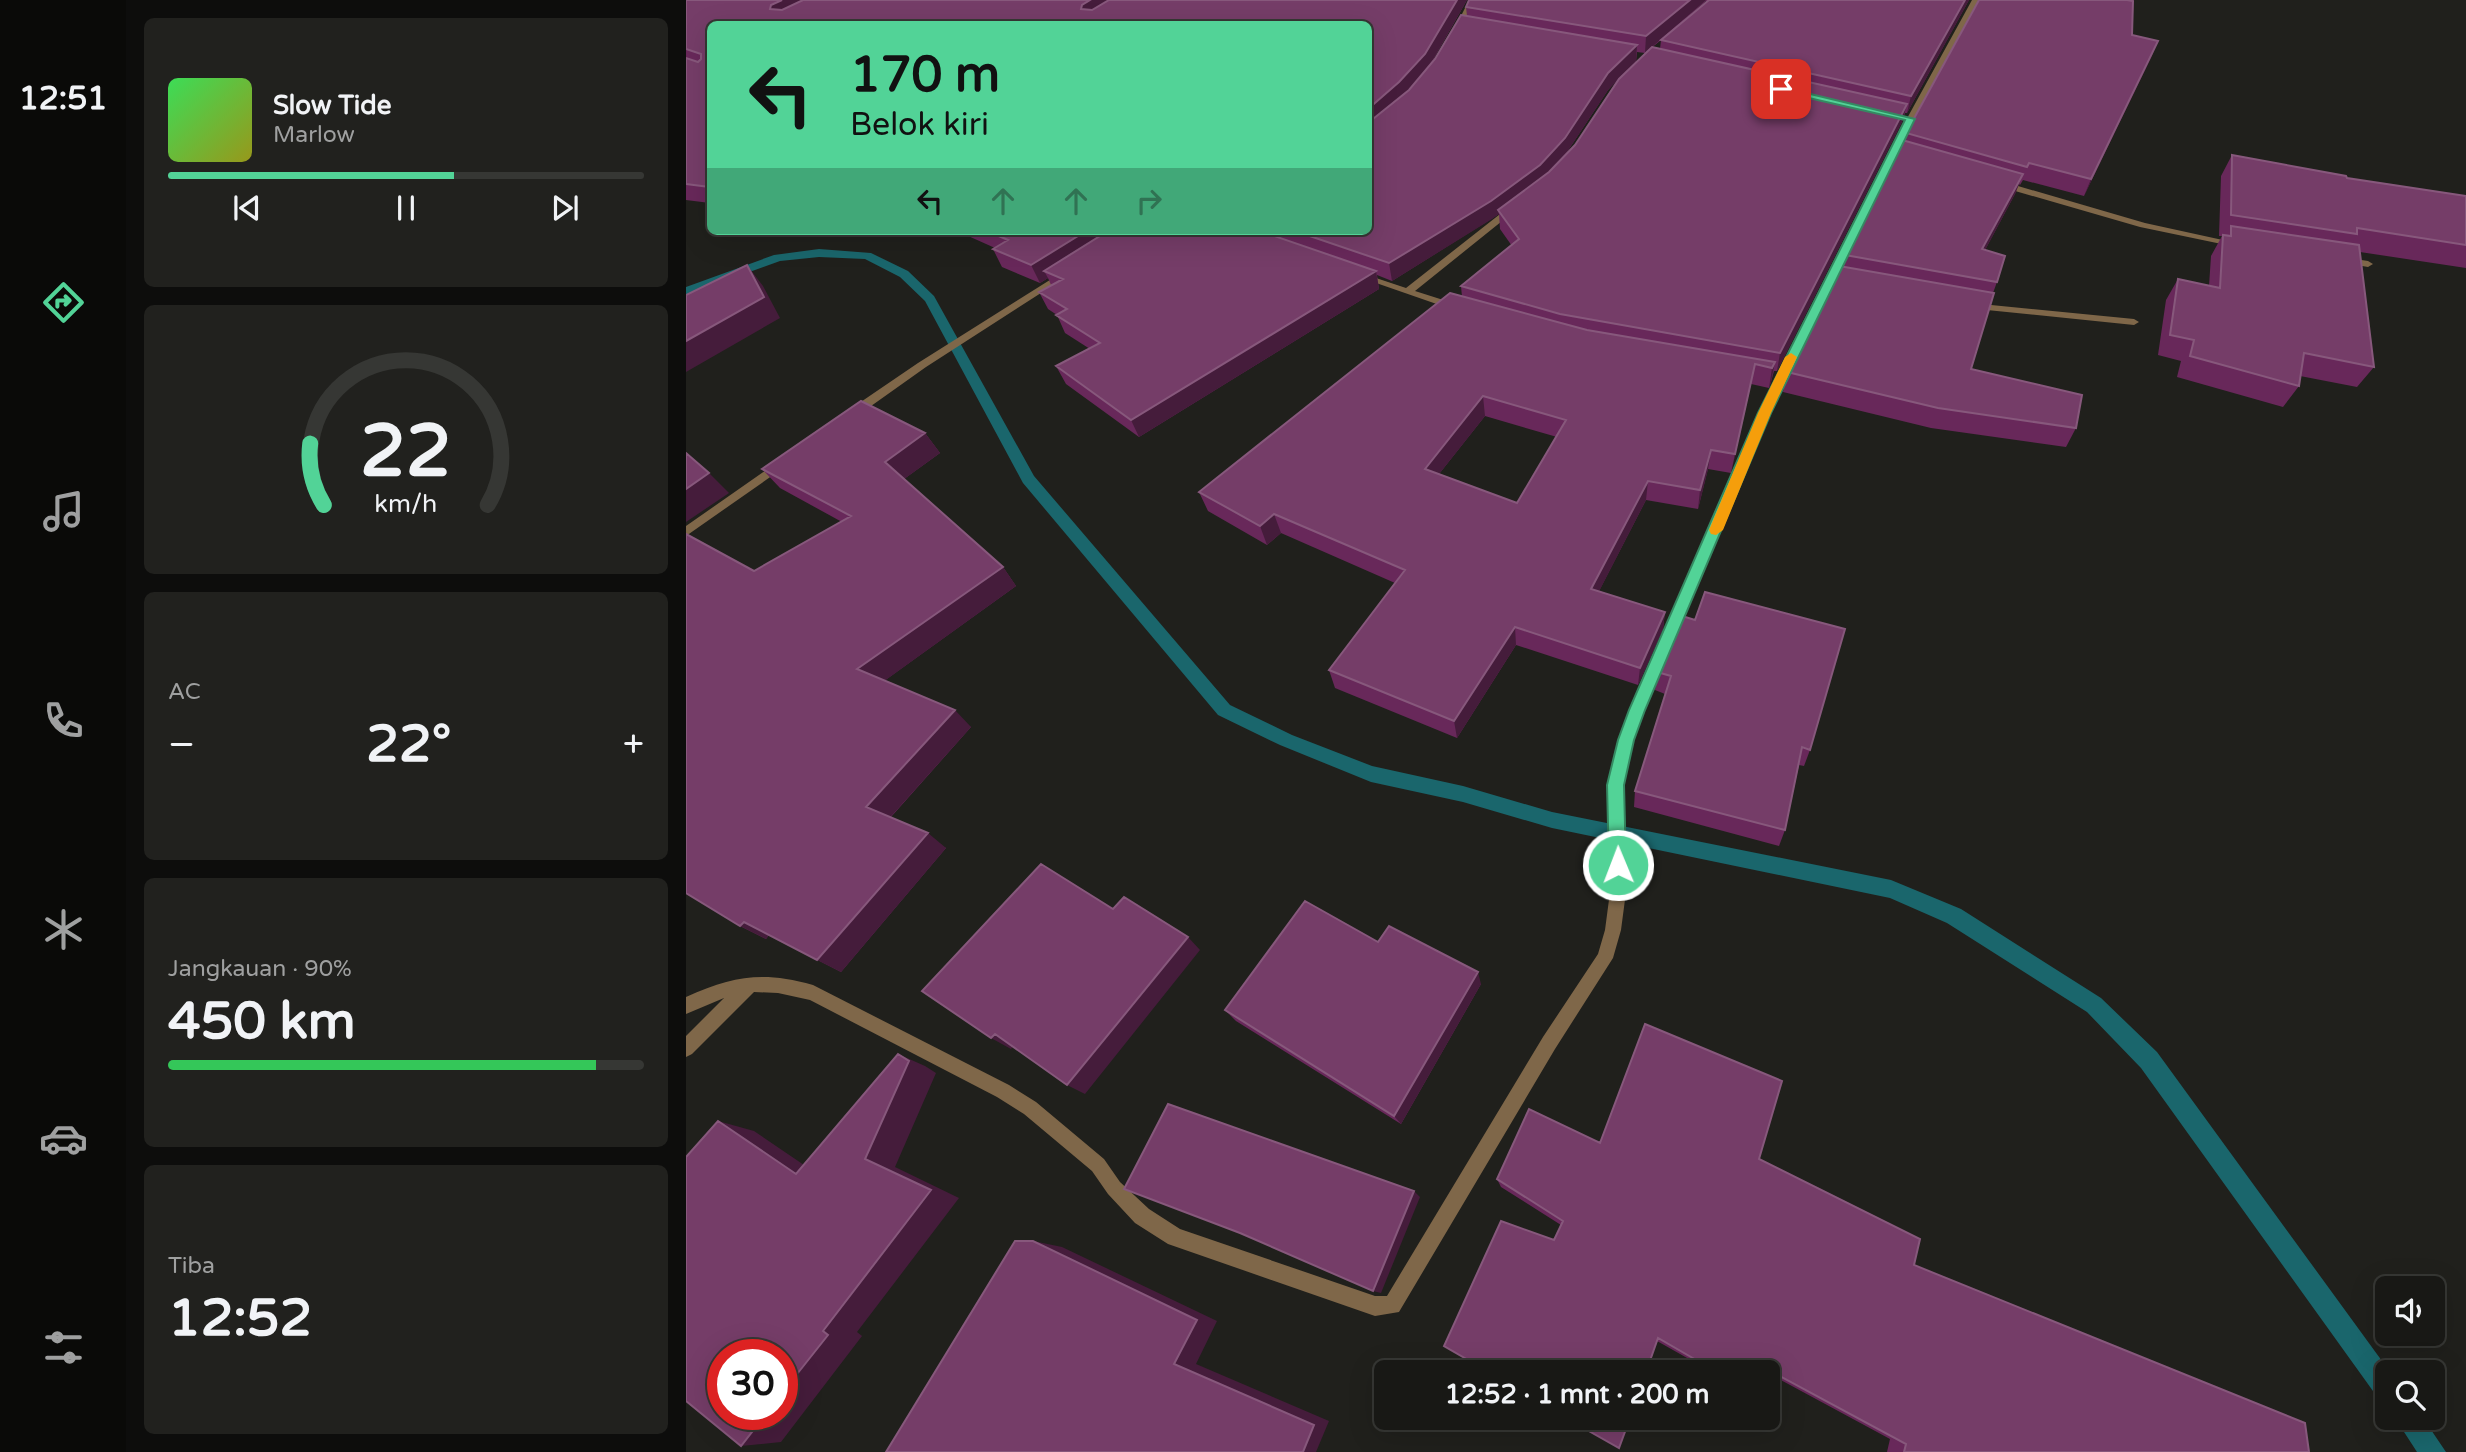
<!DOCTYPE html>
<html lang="id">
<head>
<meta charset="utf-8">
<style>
	body { margin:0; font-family:"Varela Round",sans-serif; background:#21211e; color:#f1f3f6; height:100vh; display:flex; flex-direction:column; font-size:26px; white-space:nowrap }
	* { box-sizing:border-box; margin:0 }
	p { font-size:23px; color:#9fa0a0 }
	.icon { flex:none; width:38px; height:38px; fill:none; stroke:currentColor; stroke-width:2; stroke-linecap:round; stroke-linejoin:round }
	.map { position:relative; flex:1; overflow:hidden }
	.drawer { display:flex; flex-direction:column; gap:18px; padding:18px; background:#0d0d0c; width:560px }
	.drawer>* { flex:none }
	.top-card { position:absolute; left:21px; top:21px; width:665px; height:214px; border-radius:10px; box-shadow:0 7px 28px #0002,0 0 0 2px #363734; background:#52d397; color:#111; overflow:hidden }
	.fabs { position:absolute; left:1689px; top:1276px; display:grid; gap:14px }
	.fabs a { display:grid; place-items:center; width:70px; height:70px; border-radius:10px; background:#181815; box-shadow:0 7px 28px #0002,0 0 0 2px #363734; font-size:35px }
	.speed { position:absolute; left:21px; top:1339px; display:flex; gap:14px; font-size:35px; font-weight:700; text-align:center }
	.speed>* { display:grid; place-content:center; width:91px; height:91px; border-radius:50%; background:#181815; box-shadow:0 7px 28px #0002,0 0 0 2px #363734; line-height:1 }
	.speed .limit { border:10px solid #d22; background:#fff; color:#111 }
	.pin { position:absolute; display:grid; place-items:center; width:60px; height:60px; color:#fff; margin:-30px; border-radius:14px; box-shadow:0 4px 10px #0006 }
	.me { position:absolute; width:77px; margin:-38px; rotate:359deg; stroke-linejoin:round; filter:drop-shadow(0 0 5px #0008) }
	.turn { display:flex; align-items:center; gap:24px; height:147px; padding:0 28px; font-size:32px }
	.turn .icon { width:91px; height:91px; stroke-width:2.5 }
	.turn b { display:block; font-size:49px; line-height:60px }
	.lanes { display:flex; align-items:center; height:66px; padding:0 28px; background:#0003; justify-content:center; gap:35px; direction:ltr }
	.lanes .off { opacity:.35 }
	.big { font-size:52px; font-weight:700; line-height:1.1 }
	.drawer .widget { flex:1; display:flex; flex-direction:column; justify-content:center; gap:10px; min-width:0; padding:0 24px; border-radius:10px; background:#21211e }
	.drawer .dial { align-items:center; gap:0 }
	.dial svg { height:182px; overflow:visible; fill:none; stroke:#363734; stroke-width:7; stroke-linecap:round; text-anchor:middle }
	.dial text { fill:#f1f3f6; stroke:none }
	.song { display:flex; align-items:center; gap:21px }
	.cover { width:84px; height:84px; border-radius:10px; background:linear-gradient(135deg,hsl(130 70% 55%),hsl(60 70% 35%)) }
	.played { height:7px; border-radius:4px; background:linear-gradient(90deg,#52d397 60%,#363734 60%) }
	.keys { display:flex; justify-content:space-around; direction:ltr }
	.heat { display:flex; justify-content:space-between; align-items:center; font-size:38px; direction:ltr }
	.charge { height:10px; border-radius:5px; background:linear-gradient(90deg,#34c759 90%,#363734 0) }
	.trip { position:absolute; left:688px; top:1360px; width:406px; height:70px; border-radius:10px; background:#181815; box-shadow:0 7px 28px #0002,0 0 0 2px #363734; font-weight:700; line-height:70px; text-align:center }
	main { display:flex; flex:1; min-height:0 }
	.dock { display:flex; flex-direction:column; width:126px; justify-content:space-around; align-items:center; background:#0a0a08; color:#9fa0a0 }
	.dock .icon { width:49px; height:49px }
	.dock .current { color:#52d397 }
	.dock b { font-size:32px; color:#f1f3f6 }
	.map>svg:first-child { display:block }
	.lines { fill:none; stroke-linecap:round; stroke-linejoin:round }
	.stream { fill:#1a666c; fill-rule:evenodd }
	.street { fill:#7f6749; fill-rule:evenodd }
	.wall { fill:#68285a; fill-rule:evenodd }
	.shaded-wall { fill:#451c3b }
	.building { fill:#753d68; stroke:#87587c; stroke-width:2; fill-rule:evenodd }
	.route { fill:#52d397; stroke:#358962; stroke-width:2 }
	.slow { fill:#f59e0b }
</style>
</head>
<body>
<main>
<nav class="dock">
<b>12:51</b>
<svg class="icon current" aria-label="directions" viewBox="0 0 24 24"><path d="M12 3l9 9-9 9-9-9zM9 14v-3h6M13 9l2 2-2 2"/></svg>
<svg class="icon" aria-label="music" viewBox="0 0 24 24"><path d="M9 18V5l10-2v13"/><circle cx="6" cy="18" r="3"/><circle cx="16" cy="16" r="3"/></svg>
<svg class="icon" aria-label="phone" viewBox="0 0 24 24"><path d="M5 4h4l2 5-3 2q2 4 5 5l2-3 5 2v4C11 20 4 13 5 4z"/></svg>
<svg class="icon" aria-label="climate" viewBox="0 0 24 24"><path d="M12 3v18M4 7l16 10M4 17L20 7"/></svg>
<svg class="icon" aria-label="car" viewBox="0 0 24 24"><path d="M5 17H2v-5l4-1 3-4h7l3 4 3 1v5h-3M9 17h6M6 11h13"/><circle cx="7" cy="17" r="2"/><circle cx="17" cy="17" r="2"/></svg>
<svg class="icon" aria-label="filters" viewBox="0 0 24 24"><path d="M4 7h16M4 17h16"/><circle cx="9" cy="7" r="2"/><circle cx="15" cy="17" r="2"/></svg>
</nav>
<section class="drawer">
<div class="widget">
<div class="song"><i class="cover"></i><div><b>Slow Tide</b><p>Marlow</p></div></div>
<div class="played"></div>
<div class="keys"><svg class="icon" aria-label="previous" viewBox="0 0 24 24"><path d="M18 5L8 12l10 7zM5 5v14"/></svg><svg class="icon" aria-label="pause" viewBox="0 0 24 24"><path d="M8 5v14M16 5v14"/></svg><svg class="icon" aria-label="next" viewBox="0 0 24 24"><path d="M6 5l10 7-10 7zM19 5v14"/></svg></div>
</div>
<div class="widget dial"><svg viewBox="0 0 100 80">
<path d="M14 69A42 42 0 1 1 86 69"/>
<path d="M14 69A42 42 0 0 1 8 42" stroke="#52d397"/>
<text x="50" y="56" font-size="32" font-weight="700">22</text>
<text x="50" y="72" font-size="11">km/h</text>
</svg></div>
<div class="widget"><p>AC</p>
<div class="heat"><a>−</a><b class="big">22°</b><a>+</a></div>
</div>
<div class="widget"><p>Jangkauan · 90%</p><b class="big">450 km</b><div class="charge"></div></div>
<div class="widget"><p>Tiba</p><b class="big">12:52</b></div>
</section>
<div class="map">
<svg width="1780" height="1452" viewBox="0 0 1780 1452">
	<rect width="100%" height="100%" fill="#20201c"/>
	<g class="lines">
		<path class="stream" d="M 133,249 L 185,253 L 222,271 L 248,296 L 348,476 L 544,705 L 606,735 L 686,766 L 777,786 L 866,812 L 1205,880 L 1275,909 L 1415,998 L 1471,1052 L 1704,1372 L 1701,1372 L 1701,1402 L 1692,1398 L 1455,1068 L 1401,1012 L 1261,923 L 1204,898 L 866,828 L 777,802 L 685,782 L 594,745 L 532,715 L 337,483 L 239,301 L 214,277 L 179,259 L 133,257 L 94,261 L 0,295 L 0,287 L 88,255 Z
			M 1709,1418 L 1737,1418 L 1760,1452 L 1731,1452 Z"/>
		<path class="street" d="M 783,0 L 791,0 L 772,34 L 766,34 Z
			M 1286,0 L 1294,0 L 1210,153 L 1100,378 L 958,710 L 947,741 L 937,785 L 940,892 L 935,930 L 927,958 L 869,1049 L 713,1312 L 689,1316 L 482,1244 L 449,1223 L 422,1194 L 406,1171 L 338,1114 L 311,1097 L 124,1000 L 92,993 L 68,992 L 6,1054 L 0,1057 L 0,1036 L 38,998 L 0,1014 L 0,997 C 48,976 76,971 127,985 L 323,1085 L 350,1102 L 418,1159 L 434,1182 L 463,1209 L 494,1229 L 689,1296 L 701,1296 L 857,1037 L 912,954 L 919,930 L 924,892 L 923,785 L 933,741 L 944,710 L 1090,378 L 1202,153 Z
			M 1315,181 L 1459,223 L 1555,244 L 1550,247 L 1454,227 L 1312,186 L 1312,182 Z
			M 823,207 L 831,209 L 729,291 L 773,305 L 773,309 L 765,309 L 670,276 L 675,273 L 720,288 Z
			M 1656,257 L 1682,261 L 1687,264 L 1682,267 L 1653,262 L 1651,260 Z
			M 375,273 L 383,275 L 240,367 L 171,416 L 163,416 L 163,410 L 232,363 Z
			M 1285,303 L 1448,319 L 1453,322 L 1448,325 L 1281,308 L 1281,304 Z
			M 96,459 L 102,463 L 100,466 L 0,536 L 0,526 Z"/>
	</g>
	<path class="wall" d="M 0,0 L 781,0 L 743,67 L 781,16 L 780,7 L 783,0 L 1283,0 L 1221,113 L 1219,113 L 1216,122 L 1091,371 L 1088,371 L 1085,382 L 1083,388 L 1065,384 L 1045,473 L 1022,469 L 1012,509 L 960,500 L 913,591 L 979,612 L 977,629 L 952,685 L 830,645 L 771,738 L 649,688 L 643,670 L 709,583 L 595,533 L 581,545 L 522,511 L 513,492 L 776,297 L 775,286 L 826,246 L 814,229 L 813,214 L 706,281 L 691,275 L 693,289 L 453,437 L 380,384 L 370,366 L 404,349 L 379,333 L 371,315 L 362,309 L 353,292 L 365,285 L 362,278 L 354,283 L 316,267 L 307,249 L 309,248 L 271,231 L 682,231 L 24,24 L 24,203 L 0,200 ZM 1020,1 L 1022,1 L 977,38 ZM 975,40 L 974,49 L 966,47 L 969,45 ZM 951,52 L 959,53 L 950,62 ZM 932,79 L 889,145 L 879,155 L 922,90 ZM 799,416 L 871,437 L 831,503 L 753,474 Z
		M 1446,35 L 1472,41 L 1398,196 L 1337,180 L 1334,185 L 1333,184 L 1329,194 L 1299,250 L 1311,282 L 1307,293 L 1285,369 L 1390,428 L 1380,447 L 1245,428 L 1097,392 L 1101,372 L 1156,267 L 1159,255 L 1218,140 L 1220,133 Z
		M 1546,155 L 1661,178 L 1780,196 L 1780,268 L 1674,252 L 1688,367 L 1671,387 L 1614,376 L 1613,386 L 1597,407 L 1491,377 L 1495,361 L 1472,355 L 1480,300 L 1492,279 L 1523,286 L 1525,256 L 1536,236 L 1533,236 L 1535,176 Z
		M 239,433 L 254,453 L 218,479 L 317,567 L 330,586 L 198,681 L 285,727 L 205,817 L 260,848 L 155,972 L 83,935 L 80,939 L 54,926 L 68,571 L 156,522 L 94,488 L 76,469 Z
		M 996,616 L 1124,750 L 1118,766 L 1113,765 L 1099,830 L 1093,846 L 948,807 L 949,791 L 979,694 L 969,690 L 971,672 Z
		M 692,942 L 795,984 L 715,1124 L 550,1021 L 539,1010 Z
		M 914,1143 L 1073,1159 L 1228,1265 L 1623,1452 L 1201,1452 L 1204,1439 L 1082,1373 L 1082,1372 L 1079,1372 L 1063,1364 L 1060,1372 L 1026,1372 L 971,1341 L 868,1240 L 875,1225 L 815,1187 L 811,1179 Z"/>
	<path class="shaded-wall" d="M 96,0 L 139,0 L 95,22 L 84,9 L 85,5 Z
		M 404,0 L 437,0 L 402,22 L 395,9 L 396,5 Z
		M 771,0 L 781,0 L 741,70 L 715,99 L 682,129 L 682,109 Z
		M 1004,0 L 1020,0 L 959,53 L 960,36 Z
		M 1279,0 L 1283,0 L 1221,113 L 1225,96 Z
		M 1472,41 L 1465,58 L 1398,196 L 1405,179 Z
		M 951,45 L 950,62 L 922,90 L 879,155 L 854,182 L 812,210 L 813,214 L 806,219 L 706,281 L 703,263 L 922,73 Z
		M 1221,104 L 1216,122 L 1091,371 L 1094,353 Z
		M 1337,174 L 1329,194 L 1289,269 L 1296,249 Z
		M 400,231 L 436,231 L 358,271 L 362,278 L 354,283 L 345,265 Z
		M 61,265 L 77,286 L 94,318 L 0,372 L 0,341 Z
		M 690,271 L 693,289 L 453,437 L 445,420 Z
		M 1089,362 L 1085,382 L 1083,388 L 1086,368 Z
		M 1069,364 L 1065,384 L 1045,473 L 1049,454 Z
		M 797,396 L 799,416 L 742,488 L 739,469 Z
		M 239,433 L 254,453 L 214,482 L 199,462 Z
		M 1025,450 L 1022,469 L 1012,509 L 1014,490 Z
		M 23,473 L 43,493 L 0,522 L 0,489 Z
		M 962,481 L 960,500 L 905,607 L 905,589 Z
		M 588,514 L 595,533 L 581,545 L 574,526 Z
		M 317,567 L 330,586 L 190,687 L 171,669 Z
		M 979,612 L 977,629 L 952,685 L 954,668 Z
		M 829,627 L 830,645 L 771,738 L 768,721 Z
		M 269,710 L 285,727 L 200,822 L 180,807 Z
		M 242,833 L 260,848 L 155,972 L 131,960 Z
		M 58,922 L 83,935 L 80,939 L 54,926 Z
		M 502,937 L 514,950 L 399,1094 L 381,1085 Z
		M 792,972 L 795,984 L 715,1124 L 708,1116 Z
		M 309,1034 L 329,1044 L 325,1049 L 305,1038 Z
		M 212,1054 L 239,1066 L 250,1073 L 209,1167 L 273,1198 L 171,1332 L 176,1336 L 95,1442 L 55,1446 L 80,1414 L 96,1414 L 96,1393 L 137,1331 L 179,1159 Z
		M 32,1121 L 68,1131 L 143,1182 L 110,1174 Z
		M 728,1191 L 734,1197 L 695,1293 L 687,1291 Z
		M 347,1241 L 376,1247 L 531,1321 L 510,1364 L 643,1421 L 630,1452 L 617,1452 L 488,1364 Z"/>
	<path class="building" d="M 0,0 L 96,0 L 85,5 L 84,9 L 96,10 L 117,0 L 404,0 L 396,5 L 395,9 L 406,10 L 423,0 L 771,0 L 739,54 L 713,82 L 682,109 L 682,24 L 24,24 L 24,187 L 0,184 L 0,58 L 12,62 L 15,59 L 15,54 L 0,49 Z
		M 783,0 L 1004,0 L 960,36 L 780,7 Z
		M 1023,0 L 1279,0 L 1225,96 L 975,40 Z
		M 1293,0 L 1441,0 L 1447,1 L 1446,35 L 1472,41 L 1405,179 L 1343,163 L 1341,167 L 1220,133 Z
		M 775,15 L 951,45 L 922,73 L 879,138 L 854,165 L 805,201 L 703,263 L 609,231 L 682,231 L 682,123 L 723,90 L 749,59 Z
		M 966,47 L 1221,104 L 1094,353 L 874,314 L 775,286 L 833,239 L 812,210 L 863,172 L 889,145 L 933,79 Z
		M 1216,140 L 1337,174 L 1296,249 L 1319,256 L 1311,282 L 1159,255 Z
		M 1546,155 L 1660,176 L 1661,178 L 1780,196 L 1780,245 L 1671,228 L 1671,234 L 1545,215 Z
		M 1545,226 L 1673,245 L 1688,367 L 1618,353 L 1613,386 L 1504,356 L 1508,340 L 1484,335 L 1492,279 L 1534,288 L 1537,235 L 1545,236 Z
		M 301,231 L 400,231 L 345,265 L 307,249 L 322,240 Z
		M 422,231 L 574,231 L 690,271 L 445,420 L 370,366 L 414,343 L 370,315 L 381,309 L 353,292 L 377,279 L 358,271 Z
		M 61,265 L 78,297 L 0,341 L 0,295 Z
		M 1153,266 L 1308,293 L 1285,369 L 1396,395 L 1390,428 L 1252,408 L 1101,372 Z
		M 764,293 L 901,330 L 1089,362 L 1086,368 L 1069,364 L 1049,454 L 1025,450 L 1014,490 L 962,481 L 905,589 L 979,612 L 954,668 L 829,627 L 768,721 L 643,670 L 719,570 L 588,514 L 574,526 L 513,492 ZM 797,396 L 880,420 L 831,503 L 739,469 Z
		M 175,401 L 239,433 L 199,462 L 317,567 L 171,669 L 269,710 L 180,807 L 242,833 L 131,960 L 58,922 L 54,926 L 0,893 L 0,534 L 68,571 L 165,516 L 76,469 Z
		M 0,453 L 23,473 L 0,489 Z
		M 1019,592 L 1159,629 L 1124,750 L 1116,747 L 1099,830 L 949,791 L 985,676 L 971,672 L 996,616 L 1009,620 Z
		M 355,864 L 427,909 L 438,897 L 502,937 L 381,1085 L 309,1034 L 305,1038 L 236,991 Z
		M 619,901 L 692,942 L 703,926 L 792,972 L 708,1116 L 539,1010 Z
		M 959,1024 L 1096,1081 L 1073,1159 L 1234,1239 L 1228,1265 L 1619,1423 L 1623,1452 L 1218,1452 L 1220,1444 L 1064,1360 L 1060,1372 L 1031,1372 L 972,1338 L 960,1372 L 803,1372 L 758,1346 L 815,1221 L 868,1240 L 877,1221 L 811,1179 L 843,1109 L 914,1143 Z
		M 212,1054 L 223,1061 L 179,1159 L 245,1190 L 137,1331 L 142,1335 L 96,1393 L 96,1354 L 37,1354 L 37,1414 L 80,1414 L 55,1446 L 0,1401 L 0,1157 L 32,1121 L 110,1174 Z
		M 482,1104 L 728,1191 L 687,1291 L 554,1233 L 438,1189 Z
		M 329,1241 L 347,1241 L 511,1320 L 488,1364 L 628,1425 L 617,1452 L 200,1452 Z
		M 880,1418 L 944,1418 L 933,1448 Z"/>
	<path class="route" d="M 1095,87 L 1229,119 L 1085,413 L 959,710 L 948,740 L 938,785 L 940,865 L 938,871 L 932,873 L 926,871 L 923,865 L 921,785 L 932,740 L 943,710 L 1072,413 L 1219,120 L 1092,91 L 1092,87 Z"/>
	<path class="slow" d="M 1105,353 L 1111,357 L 1085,413 L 1037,530 L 1030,535 L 1025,534 L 1023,530 L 1072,413 L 1099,357 Z"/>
</svg>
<div class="fabs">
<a><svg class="icon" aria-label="sound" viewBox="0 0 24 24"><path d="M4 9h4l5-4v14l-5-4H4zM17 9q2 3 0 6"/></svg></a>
<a><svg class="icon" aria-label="search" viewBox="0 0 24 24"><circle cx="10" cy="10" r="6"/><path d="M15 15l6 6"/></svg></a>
</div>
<div class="speed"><div class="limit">30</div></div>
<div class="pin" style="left:1095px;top:89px;background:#d93025"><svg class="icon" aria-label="arrive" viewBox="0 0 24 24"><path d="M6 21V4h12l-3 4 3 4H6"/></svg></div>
<svg class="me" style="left:932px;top:865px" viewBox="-20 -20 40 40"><circle r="17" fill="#52d397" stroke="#fff" stroke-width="3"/><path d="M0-11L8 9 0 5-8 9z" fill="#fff"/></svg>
<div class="trip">12:52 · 1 mnt · 200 m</div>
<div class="top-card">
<div class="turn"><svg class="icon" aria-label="left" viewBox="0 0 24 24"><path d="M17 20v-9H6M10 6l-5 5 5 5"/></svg><div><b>170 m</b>Belok kiri</div></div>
<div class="lanes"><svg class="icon" aria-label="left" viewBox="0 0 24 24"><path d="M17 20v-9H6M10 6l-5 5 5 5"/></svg><svg class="icon off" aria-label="ahead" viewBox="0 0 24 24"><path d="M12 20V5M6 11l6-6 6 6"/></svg><svg class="icon off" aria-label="ahead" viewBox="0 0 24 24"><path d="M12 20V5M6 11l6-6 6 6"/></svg><svg class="icon off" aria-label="right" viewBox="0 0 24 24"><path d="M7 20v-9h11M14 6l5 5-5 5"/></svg></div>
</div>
</div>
</main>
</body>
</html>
